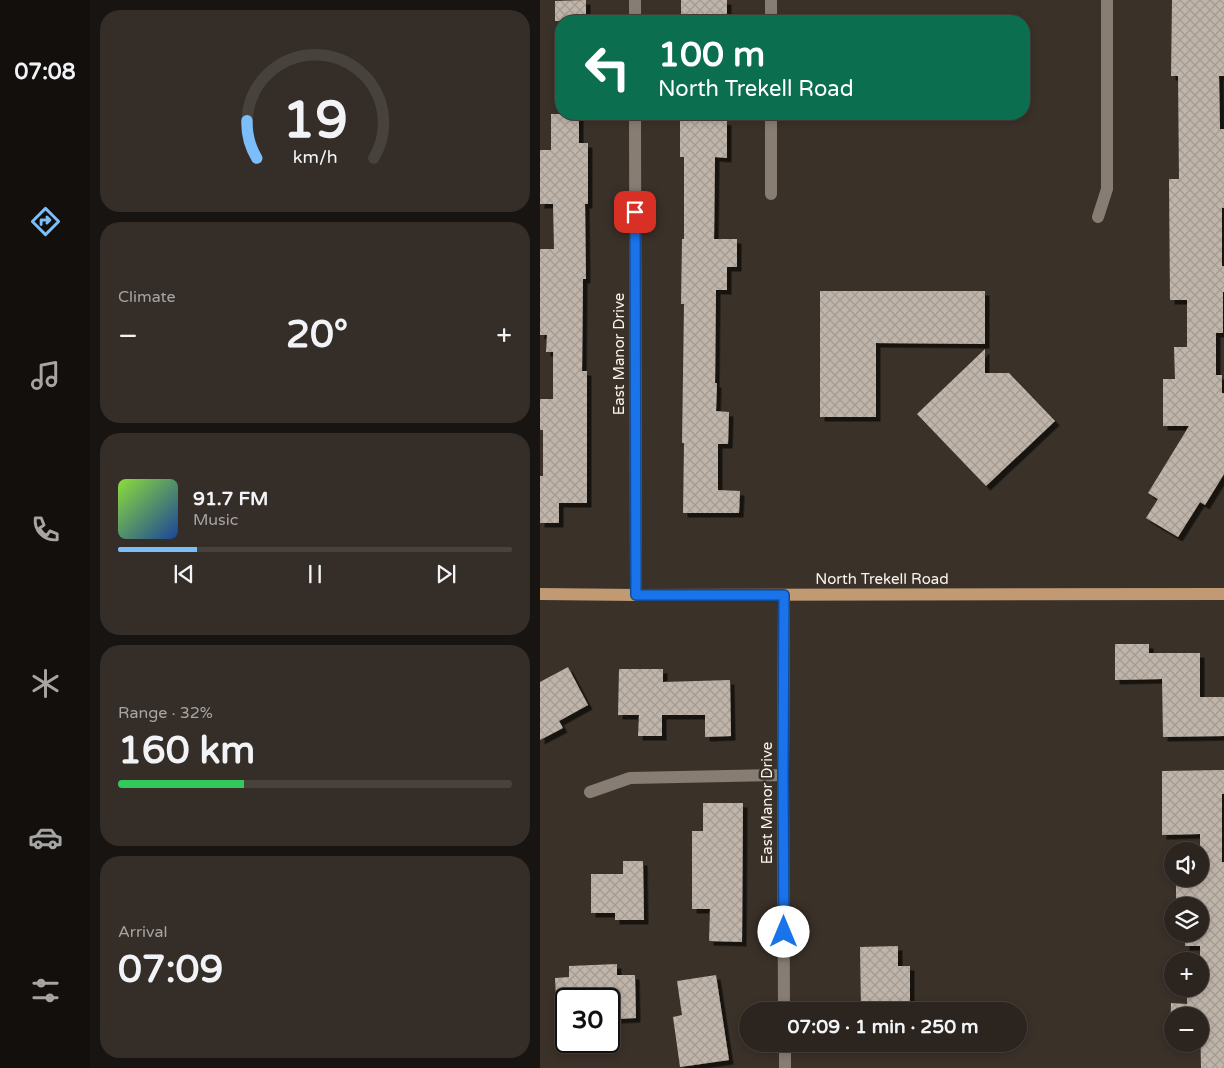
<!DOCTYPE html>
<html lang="en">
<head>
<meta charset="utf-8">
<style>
	body { margin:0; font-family:"Varela Round",sans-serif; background:#342d28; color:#f1f3f6; height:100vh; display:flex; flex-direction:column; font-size:19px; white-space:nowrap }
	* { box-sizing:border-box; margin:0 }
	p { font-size:16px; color:#a6a5a4 }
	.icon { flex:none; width:28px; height:28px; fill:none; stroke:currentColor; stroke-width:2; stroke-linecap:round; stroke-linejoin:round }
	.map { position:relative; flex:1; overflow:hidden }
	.details { display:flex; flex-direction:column; gap:10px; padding:10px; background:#181411; width:450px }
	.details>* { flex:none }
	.banner { position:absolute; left:15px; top:15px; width:475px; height:105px; border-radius:20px; box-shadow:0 2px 8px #0003,0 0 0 1px #48423d; background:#0b6e4f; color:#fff; overflow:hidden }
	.tools { position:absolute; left:624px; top:842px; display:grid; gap:10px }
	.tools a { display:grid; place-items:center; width:45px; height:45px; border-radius:50%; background:#2c251f; box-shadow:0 2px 8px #0003,0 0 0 1px #48423d; font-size:25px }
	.speed { position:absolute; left:15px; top:988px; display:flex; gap:10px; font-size:25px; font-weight:700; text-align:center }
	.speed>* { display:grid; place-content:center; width:65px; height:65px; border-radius:50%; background:#2c251f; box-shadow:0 2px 8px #0003,0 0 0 1px #48423d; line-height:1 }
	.speed .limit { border:2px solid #111; border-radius:8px; background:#fff; color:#111 }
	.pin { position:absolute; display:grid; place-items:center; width:42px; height:42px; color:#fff; margin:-21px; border-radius:10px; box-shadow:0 2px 8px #0006 }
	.me { position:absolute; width:55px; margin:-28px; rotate:0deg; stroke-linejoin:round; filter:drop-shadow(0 0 4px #0008) }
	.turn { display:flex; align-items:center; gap:18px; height:105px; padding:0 20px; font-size:22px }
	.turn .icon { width:65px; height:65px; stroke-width:2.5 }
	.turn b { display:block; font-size:35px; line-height:42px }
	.big { font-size:38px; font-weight:700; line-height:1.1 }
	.details .widget { flex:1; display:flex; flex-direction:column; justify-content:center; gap:8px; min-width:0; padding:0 18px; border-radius:20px; background:#342d28 }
	.details .dial { align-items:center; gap:0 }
	.dial svg { height:130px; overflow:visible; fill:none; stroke:#48423d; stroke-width:7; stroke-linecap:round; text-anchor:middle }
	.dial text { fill:#f1f3f6; stroke:none }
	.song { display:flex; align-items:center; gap:15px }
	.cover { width:60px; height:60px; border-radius:8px; background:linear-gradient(135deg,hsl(90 70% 55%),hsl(220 70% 35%)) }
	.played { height:5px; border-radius:2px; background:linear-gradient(90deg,#7cbef9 20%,#48423d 20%) }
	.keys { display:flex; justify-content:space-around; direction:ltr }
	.heat { display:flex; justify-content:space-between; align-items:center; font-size:28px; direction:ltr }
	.charge { height:8px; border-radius:4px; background:linear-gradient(90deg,#34c759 32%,#48423d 0) }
	.trip { position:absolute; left:199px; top:1002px; width:288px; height:50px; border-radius:25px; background:#2c251f; box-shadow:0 2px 8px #0003,0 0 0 1px #48423d; font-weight:700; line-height:50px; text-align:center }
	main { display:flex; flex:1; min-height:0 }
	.menu { display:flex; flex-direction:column; width:90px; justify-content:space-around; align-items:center; background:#120f0c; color:#a6a5a4 }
	.menu .icon { width:35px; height:35px }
	.menu .selected { color:#7cbef9 }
	.menu b { font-size:22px; color:#f1f3f6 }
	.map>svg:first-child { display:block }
	.building { fill:url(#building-cross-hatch); filter:url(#shadow) }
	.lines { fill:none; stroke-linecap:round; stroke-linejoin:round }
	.minor { stroke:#887d73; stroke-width:12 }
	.major { stroke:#c19a73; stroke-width:12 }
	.route-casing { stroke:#114b97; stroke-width:12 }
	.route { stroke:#1a73e8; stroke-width:9 }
	.labels { text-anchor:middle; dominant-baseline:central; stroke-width:5; stroke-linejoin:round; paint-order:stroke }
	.street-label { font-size:15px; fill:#faf4ee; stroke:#3a3129 }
</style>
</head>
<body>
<main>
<nav class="menu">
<b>07:08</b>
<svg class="icon selected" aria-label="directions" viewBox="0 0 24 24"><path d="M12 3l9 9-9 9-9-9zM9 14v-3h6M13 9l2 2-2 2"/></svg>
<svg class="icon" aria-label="music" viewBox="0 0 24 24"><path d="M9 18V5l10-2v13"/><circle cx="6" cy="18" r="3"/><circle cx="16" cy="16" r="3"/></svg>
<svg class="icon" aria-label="phone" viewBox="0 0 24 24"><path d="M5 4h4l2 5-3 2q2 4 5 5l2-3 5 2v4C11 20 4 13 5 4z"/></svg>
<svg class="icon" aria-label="climate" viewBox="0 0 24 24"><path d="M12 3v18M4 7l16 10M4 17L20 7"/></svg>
<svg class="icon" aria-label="car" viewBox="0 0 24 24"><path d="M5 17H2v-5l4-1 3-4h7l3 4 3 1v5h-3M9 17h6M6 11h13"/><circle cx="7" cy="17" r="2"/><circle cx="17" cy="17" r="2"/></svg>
<svg class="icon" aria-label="filters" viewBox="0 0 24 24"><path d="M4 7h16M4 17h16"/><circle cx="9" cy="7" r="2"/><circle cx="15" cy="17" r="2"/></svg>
</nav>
<section class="details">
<div class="widget dial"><svg viewBox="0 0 100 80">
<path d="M14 69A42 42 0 1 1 86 69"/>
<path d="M14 69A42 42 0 0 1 8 46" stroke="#7cbef9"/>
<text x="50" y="56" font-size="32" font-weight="700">19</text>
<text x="50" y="72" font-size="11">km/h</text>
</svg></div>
<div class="widget"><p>Climate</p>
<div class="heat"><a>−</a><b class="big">20°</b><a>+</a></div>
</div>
<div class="widget">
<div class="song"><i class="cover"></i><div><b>91.7 FM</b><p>Music</p></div></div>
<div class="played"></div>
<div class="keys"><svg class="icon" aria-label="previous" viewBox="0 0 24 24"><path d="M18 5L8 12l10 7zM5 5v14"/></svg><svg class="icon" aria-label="pause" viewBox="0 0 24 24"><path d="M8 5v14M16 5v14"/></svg><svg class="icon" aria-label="next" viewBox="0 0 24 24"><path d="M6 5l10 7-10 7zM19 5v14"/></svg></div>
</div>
<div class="widget"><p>Range · 32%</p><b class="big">160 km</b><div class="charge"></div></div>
<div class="widget"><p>Arrival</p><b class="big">07:09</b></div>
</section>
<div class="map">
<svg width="684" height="1068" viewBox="0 0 684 1068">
	<defs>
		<pattern id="building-cross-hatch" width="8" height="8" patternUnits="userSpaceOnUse" patternTransform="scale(1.25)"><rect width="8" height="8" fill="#c0b5aa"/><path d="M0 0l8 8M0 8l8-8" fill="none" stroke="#a39a91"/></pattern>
		<filter id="shadow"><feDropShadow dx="4.5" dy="4.5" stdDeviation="0" flood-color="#0009"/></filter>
	</defs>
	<rect width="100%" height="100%" fill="#3a3129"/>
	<path class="building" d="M 46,0 L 46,21 L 15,21 L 15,1 Z
		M 141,0 L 187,0 L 187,18 L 141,18 Z
		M 632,0 L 684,0 L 684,76 L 679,76 L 680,129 L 684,129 L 684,208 L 682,208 L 682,266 L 684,266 L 684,292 L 683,292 L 683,333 L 676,333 L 676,375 L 682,375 L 682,393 L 684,393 L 684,474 L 665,505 L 660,502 L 638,537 L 606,518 L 618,499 L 608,493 L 649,426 L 623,426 L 623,379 L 635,379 L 634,347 L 647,347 L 647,300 L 630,300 L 629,179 L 639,179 L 638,76 L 631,76 Z
		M 11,114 L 39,114 L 39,143 L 48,143 L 48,204 L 45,204 L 46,279 L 43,279 L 42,371 L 47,371 L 47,503 L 19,503 L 19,523 L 0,523 L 0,476 L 3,476 L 3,430 L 0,430 L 0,399 L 13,399 L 13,352 L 6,352 L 7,335 L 0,335 L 0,249 L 14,249 L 13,204 L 0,204 L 0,150 L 11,150 Z
		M 140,114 L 176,114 L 176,120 L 187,121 L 187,158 L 175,157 L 174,239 L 197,239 L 197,267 L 187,267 L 187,290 L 176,290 L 175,383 L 177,383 L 176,411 L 189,412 L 188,444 L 178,444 L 178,490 L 200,491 L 199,513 L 143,513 L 144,443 L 142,443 L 144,304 L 141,304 L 142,239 L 144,239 L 144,157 L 140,157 Z
		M 280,291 L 445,291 L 445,344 L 336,343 L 336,417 L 280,417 Z
		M 445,349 L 445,373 L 469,373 L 515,421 L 446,486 L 377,414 Z
		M 575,644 L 609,644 L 609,653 L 660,653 L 660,697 L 684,697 L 684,736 L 623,737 L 622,679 L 575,680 Z
		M 28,667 L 48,705 L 19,721 L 23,728 L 0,740 L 0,682 Z
		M 79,669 L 123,669 L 123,682 L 190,680 L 191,736 L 165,737 L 165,715 L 122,715 L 122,736 L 98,736 L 99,715 L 78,715 Z
		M 684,770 L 684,794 L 682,794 L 682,862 L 684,862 L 684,1068 L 661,1068 L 660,1016 L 632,1016 L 632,1038 L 630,1038 L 631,1003 L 647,1004 L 647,989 L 660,989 L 660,946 L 645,946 L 645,934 L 660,934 L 660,906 L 636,906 L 636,879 L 660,879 L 660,834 L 622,835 L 622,771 Z
		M 163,803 L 203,803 L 202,942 L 169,941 L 170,909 L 152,909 L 152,831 L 163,831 Z
		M 83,861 L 103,861 L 104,920 L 75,920 L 75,913 L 51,913 L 51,874 L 83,874 Z
		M 358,946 L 358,966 L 370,966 L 370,1011 L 321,1011 L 320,947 Z
		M 77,964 L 77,975 L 95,975 L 96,1018 L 77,1019 L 76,999 L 16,999 L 15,978 L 29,977 L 29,966 Z
		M 176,975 L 189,1060 L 140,1067 L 133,1017 L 142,1015 L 137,981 Z"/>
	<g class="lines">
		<path class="minor" d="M 95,0 L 95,21
			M 231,0 L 231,21
			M 95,114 L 96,595
			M 231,114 L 231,194
			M 558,217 L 567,189 L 567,0
			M 244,595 L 243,775 L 244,1011
			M 50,792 L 90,778 L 243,775
			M 245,1044 L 245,1068"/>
		<path class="major" d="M 0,594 L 96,595 L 684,594"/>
	</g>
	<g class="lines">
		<defs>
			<path id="route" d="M 95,212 L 96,595 L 244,595 L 243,775 L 244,932"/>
		</defs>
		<use href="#route" class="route-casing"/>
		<use href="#route" class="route"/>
	</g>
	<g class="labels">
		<g class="street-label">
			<text transform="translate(79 354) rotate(-90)">East Manor Drive</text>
			<text x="342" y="579">North Trekell Road</text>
			<text transform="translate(227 803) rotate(-90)">East Manor Drive</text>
		</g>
	</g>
</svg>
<div class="tools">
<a><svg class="icon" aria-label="sound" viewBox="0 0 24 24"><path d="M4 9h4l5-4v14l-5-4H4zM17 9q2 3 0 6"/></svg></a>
<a><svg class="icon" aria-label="layers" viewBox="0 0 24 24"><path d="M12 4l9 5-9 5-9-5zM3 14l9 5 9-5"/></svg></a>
<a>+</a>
<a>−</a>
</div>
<div class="speed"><div class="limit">30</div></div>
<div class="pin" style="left:95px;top:212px;background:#d93025"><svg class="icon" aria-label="arrive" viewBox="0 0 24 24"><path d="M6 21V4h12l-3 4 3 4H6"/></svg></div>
<svg class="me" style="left:244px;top:932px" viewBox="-20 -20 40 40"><circle r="19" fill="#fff"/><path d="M0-13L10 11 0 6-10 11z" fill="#1a73e8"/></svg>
<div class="trip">07:09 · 1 min · 250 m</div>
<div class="banner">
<div class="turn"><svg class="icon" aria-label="left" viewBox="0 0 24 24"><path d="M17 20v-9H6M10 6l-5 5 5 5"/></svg><div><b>100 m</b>North Trekell Road</div></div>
</div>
</div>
</main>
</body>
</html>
